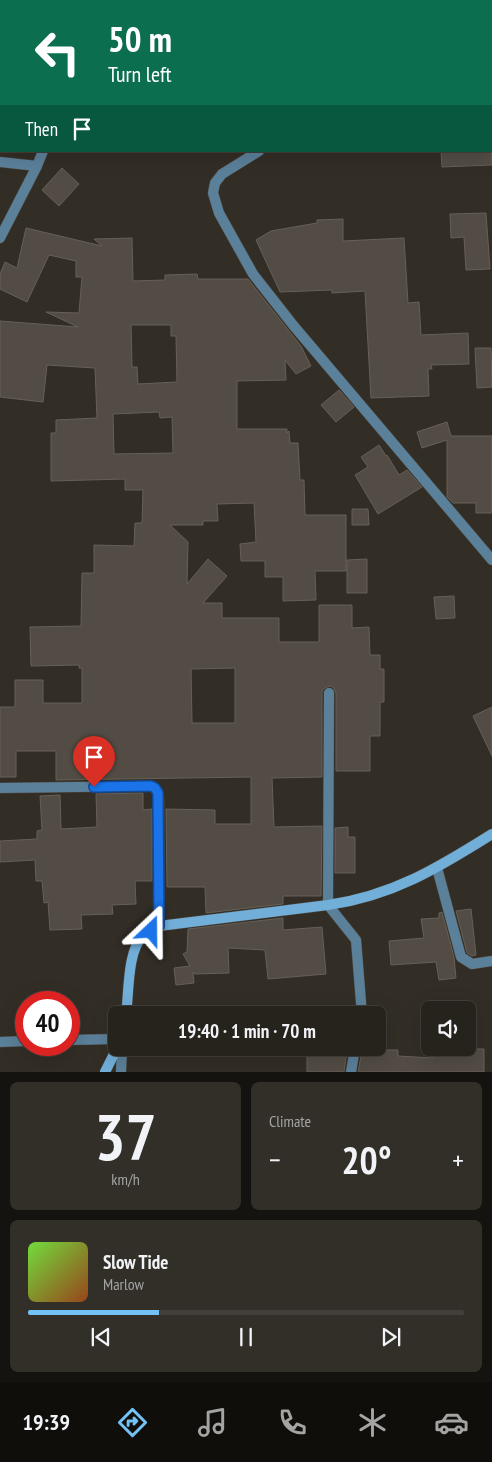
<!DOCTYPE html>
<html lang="en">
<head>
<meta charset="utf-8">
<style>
	body { margin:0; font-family:"PT Sans Narrow",sans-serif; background:#322f29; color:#f1f3f6; height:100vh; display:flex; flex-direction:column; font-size:19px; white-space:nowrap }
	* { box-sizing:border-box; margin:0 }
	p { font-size:16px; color:#a4a4a3 }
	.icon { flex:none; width:28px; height:28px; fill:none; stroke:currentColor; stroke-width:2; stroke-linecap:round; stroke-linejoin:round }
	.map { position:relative; height:1072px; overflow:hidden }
	.panel { display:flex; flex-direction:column; gap:10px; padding:10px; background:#15130f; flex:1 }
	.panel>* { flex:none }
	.banner { position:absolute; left:0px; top:0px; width:492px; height:152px; box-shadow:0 5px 20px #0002,0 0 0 1px #423f3b; background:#0b6e4f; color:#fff; overflow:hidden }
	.controls { position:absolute; left:421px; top:1001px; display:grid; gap:10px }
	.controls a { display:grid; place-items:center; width:55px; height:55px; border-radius:8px; background:#26221c; box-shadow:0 5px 20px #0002,0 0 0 1px #423f3b; font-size:25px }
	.speed { position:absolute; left:15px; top:991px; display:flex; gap:10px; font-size:25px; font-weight:700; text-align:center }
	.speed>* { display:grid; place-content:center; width:65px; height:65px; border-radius:50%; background:#26221c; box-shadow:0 5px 20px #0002,0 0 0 1px #423f3b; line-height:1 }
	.speed .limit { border:8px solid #d22; background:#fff; color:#111 }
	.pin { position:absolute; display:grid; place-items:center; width:42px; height:42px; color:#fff; margin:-51px -21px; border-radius:50% 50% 50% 0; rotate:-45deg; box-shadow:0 0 5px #0007 }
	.pin .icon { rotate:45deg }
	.me { position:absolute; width:55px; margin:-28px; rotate:23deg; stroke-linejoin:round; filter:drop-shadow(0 0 4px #0008) }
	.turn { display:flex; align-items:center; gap:18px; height:105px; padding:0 25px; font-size:22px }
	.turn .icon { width:65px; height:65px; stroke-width:2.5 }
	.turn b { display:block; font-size:35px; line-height:42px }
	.then { display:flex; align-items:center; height:48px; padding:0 25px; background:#0003; gap:10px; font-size:19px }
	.big { font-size:38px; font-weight:800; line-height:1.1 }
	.panel .tile { flex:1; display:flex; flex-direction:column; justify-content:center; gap:8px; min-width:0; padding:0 18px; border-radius:8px; background:#322f29 }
	.panel .dial { align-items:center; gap:0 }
	.dial b { font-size:65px; line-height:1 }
	.song { display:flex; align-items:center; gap:15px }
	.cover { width:60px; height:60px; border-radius:8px; background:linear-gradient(135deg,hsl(100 70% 55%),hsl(20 70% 35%)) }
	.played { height:5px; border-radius:2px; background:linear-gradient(90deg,#73c1f5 30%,#423f3b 30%) }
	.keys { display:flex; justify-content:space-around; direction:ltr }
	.heat { display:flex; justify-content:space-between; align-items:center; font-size:28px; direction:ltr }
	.panel .tiles { flex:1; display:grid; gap:10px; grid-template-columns:1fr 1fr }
	.tile:last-child { grid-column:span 2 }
	.trip { position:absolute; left:108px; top:1006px; width:278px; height:50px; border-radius:8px; background:#26221c; box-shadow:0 5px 20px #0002,0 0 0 1px #423f3b; font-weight:800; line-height:50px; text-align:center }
	.dock { display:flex; height:80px; justify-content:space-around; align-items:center; background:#0f0e0b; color:#a4a4a3 }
	.dock .icon { width:35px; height:35px }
	.dock .current { color:#73c1f5 }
	.dock b { font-size:22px; color:#f1f3f6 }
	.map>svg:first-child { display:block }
	.building { fill:#524c44; stroke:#666058; fill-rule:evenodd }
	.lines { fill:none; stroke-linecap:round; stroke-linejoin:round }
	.street-casing { stroke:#4e4942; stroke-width:11 }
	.secondary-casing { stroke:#4e4942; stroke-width:11 }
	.street { stroke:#5b809a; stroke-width:10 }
	.secondary { stroke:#71aed8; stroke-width:10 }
	.route-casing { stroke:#114b97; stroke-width:12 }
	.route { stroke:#1a73e8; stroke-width:9 }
</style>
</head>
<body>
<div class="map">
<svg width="492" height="1072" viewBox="0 0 492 1072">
	<rect width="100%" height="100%" fill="#322d25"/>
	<path class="building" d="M 441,151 L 492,151 L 492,165 L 442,167 Z
		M 62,168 L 79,184 L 59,206 L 42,190 Z
		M 486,213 L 490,269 L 466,270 L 464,237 L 451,238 L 450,214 Z
		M 343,219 L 343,241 L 404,238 L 408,303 L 419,302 L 421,335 L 468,333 L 469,364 L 431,365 L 432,369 L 428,369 L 429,396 L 371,398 L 365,291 L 332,293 L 332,290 L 280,292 L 256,240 L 271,231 L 317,223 L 317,220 Z
		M 26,228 L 102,246 L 94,239 L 132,238 L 133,281 L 165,280 L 165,275 L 197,274 L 198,279 L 248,279 L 301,346 L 311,366 L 296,374 L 285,360 L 286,380 L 237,381 L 237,429 L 287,429 L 287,433 L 289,431 L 290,443 L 298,443 L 300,480 L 304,480 L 305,515 L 346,515 L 346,571 L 315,571 L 316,600 L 283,601 L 283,577 L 265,577 L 265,561 L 241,561 L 240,544 L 256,542 L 254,503 L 217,504 L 218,521 L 203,521 L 203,525 L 170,525 L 188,542 L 187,584 L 208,559 L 227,576 L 203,603 L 222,603 L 222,618 L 279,618 L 279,642 L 319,642 L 319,605 L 352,605 L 352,628 L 369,627 L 370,655 L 380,655 L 380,669 L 384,669 L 384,702 L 380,702 L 380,736 L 370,736 L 370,771 L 336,771 L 336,693 L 333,687 L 329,686 L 323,689 L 322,693 L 322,777 L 272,778 L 274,827 L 322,826 L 321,896 L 283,896 L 283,904 L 206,913 L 205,887 L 167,887 L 166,809 L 215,810 L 215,824 L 251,824 L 251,777 L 56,780 L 56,751 L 16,751 L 16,777 L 0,777 L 0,707 L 15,707 L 15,680 L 43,680 L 43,703 L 82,703 L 82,668 L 79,668 L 79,665 L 31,666 L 30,627 L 81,626 L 82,573 L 94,573 L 94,545 L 134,546 L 135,523 L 142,523 L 143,490 L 125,490 L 125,479 L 51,481 L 51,433 L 56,433 L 56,420 L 97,418 L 95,368 L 47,365 L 43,402 L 0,397 L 0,321 L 78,327 L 46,312 L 79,313 L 82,277 L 76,277 L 76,261 L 49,255 L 27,302 L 0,289 L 0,274 L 5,262 L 17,268 ZM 131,325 L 171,325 L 171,336 L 176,336 L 177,382 L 138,384 L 137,367 L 132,367 ZM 159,412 L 160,418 L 172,417 L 173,453 L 114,454 L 113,414 ZM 235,668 L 235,723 L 192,723 L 191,669 Z
		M 475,348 L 491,348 L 492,387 L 477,388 Z
		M 339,390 L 354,407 L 336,422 L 321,405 Z
		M 447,422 L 451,436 L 492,436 L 492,513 L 476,513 L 476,503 L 453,503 L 447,497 L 447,440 L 422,448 L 417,432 Z
		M 379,445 L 386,456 L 387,455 L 399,475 L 407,470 L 422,487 L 378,514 L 355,475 L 368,467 L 361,457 Z
		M 352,509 L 368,509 L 369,525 L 352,525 Z
		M 367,559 L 367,593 L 347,593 L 347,560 Z
		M 454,596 L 455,618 L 436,619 L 434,597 Z
		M 492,707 L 492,756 L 473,716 Z
		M 143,793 L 143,810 L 152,809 L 152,881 L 135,881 L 136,904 L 112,905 L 113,914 L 81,915 L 82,929 L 50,930 L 48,902 L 44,903 L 42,881 L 36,881 L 35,860 L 0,862 L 0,841 L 37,839 L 37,831 L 42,830 L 40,796 L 60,795 L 61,829 L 97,827 L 96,794 Z
		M 348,827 L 348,837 L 355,837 L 355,873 L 335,873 L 335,828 Z
		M 471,909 L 476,955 L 472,956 L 467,953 L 456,911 Z
		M 442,912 L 454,957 L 456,978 L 439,980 L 436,962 L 391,965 L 389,941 L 424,938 L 421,919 L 439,918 L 439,913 Z
		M 283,918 L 283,930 L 322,927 L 326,974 L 268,979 L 265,950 L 228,948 L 229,973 L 195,974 L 193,972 L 194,983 L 176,985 L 174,968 L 190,966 L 183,954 L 187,952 L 188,929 Z
		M 433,1049 L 484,1049 L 484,1072 L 358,1072 L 362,1050 L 398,1050 L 398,1056 L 433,1058 Z
		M 307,1051 L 347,1051 L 344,1072 L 307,1072 Z"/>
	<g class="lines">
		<defs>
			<path id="street" d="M 153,0 L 161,1
				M 65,1 L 65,0
				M 259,151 L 222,174 L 215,183 L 213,193 L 219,213 L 253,274 L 293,325 L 492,560
				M 0,162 L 37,166
				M 0,238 L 37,166 L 43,151
				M 329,693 L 328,905 L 356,940 L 362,1015
				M 0,788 L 151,786 C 158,789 158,793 159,800 L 159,926
				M 437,868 L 461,957 L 472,964 L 492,961
				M 69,1040 L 116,1039
				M 0,1042 L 26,1041
				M 121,1072 L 122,1048
				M 351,1072 L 355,1048"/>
			<path id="secondary" d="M 126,1015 C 129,995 127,950 143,936 C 147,932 154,929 159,926 L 328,905 C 392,896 438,868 492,834
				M 105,1072 L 117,1048"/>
		</defs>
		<use href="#street" class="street-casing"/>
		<use href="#secondary" class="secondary-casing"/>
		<use href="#street" class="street"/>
		<use href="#secondary" class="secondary"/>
	</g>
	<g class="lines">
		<defs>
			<path id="route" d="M 94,787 L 151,786 L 155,788 L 158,793 L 159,926 L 151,931"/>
		</defs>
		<use href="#route" class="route-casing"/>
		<use href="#route" class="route"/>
	</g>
</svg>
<div class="controls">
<a><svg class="icon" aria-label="sound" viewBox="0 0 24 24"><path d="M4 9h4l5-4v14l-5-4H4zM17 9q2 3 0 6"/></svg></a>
</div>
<div class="speed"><div class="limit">40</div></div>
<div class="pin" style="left:94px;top:787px;background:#d93025"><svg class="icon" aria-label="arrive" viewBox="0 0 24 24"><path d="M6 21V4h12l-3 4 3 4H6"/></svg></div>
<svg class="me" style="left:151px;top:931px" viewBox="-20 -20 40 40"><path d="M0-17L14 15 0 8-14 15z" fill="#1a73e8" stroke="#fff" stroke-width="4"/></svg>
<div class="trip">19:40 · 1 min · 70 m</div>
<div class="banner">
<div class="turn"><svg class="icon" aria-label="left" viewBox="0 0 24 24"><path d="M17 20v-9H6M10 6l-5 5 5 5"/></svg><div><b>50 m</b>Turn left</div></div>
<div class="then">Then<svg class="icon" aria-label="arrive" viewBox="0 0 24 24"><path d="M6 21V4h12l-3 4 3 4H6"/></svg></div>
</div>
</div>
<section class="panel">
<div class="tiles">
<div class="tile dial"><b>37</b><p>km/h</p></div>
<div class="tile"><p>Climate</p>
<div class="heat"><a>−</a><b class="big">20°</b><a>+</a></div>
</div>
<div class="tile">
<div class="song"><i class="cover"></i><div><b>Slow Tide</b><p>Marlow</p></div></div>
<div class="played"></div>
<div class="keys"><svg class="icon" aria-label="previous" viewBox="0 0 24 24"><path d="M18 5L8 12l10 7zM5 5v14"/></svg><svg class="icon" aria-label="pause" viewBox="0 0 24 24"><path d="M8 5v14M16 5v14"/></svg><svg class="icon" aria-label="next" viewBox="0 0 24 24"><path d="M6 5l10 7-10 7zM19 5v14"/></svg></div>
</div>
</div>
</section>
<nav class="dock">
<b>19:39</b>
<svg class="icon current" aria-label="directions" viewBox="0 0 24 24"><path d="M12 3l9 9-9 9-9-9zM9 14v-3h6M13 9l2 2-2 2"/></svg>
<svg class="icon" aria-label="music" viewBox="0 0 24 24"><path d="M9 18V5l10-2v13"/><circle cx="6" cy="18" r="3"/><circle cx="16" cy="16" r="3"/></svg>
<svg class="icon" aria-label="phone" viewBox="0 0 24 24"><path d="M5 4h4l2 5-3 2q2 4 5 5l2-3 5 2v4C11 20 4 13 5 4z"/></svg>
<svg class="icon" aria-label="climate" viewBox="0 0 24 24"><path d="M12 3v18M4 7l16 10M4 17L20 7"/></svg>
<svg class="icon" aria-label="car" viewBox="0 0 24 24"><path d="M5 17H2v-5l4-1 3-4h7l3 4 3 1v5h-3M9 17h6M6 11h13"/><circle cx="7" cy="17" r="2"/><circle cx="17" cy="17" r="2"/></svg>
</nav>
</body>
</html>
